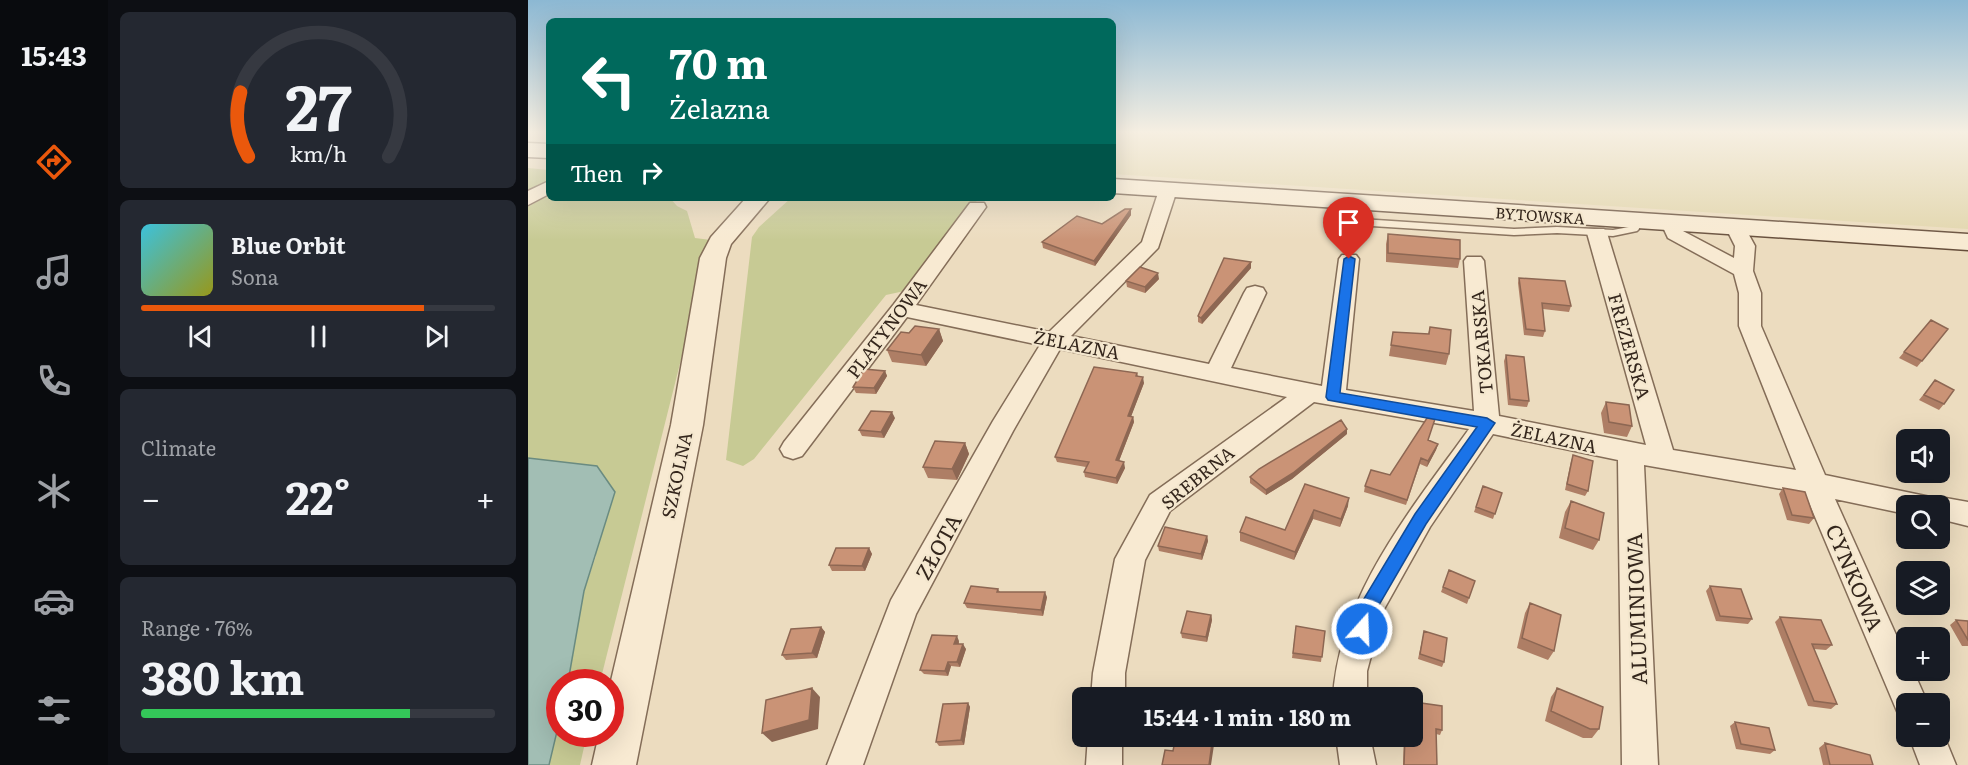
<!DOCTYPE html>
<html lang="en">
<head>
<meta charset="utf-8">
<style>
	body { margin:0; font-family:Literata,serif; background:#242831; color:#f1f3f6; height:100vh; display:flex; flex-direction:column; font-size:22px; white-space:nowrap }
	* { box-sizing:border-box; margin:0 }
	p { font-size:20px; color:#9ea1a6 }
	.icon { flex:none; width:33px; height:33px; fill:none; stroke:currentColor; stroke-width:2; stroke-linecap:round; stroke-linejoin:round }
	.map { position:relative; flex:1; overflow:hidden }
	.side { display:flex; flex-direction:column; gap:12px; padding:12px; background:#0d0f14; width:420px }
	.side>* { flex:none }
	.hud { position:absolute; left:18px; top:18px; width:570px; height:183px; border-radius:9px; box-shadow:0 6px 24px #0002; background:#00695c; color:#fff; overflow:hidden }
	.controls { position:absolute; left:1368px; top:429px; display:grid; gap:12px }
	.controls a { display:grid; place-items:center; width:54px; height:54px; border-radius:9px; background:#171b24; box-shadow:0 6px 24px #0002; font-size:30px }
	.speed { position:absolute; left:18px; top:669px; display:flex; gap:12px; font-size:30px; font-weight:700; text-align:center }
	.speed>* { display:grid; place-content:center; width:78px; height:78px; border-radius:50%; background:#171b24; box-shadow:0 6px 24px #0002; line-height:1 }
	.speed .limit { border:9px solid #d22; background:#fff; color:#111 }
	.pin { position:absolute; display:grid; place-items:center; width:51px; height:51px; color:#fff; margin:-62px -26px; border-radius:50% 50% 50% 0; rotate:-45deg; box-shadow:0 0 6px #0007 }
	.pin .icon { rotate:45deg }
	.me { position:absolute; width:66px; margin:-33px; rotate:20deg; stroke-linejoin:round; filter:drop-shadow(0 0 4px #0008) }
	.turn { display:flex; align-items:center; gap:21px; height:126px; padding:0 24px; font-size:27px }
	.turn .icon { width:78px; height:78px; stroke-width:2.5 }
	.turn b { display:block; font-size:42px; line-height:51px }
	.then { display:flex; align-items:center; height:57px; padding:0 24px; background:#0003; gap:12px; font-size:22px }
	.big { font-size:45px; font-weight:700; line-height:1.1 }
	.side .widget { flex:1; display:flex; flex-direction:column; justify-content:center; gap:9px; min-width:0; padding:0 21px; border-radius:9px; background:#242831 }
	.side .dial { align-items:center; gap:0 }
	.dial svg { height:156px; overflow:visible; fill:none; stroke:#363941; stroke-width:7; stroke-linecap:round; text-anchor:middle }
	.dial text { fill:#f1f3f6; stroke:none }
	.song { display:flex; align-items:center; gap:18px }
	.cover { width:72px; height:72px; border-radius:9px; background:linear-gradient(135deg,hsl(190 70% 55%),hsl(60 70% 35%)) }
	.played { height:6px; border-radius:3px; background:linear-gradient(90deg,#ea580c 80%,#363941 80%) }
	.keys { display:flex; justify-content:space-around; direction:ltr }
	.heat { display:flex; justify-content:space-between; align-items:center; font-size:33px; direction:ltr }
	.charge { height:9px; border-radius:4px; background:linear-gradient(90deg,#34c759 76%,#363941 0) }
	.trip { position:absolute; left:544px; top:687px; width:351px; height:60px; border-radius:9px; background:#171b24; box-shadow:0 6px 24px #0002; font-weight:700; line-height:60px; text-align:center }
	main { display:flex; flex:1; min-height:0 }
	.dock { display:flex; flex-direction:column; width:108px; justify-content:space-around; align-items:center; background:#090b0e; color:#9ea1a6 }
	.dock .icon { width:42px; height:42px }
	.dock .selected { color:#ea580c }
	.dock b { font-size:27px; color:#f1f3f6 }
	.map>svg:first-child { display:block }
	.farmland { fill:#e2d6ad }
	.green { fill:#c7ca94 }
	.water { fill:#a2beb4; stroke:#6a8b81; stroke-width:1.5 }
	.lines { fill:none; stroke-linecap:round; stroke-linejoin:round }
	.service-casing { stroke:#846d58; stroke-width:3 }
	.minor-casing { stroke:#846d58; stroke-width:3 }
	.tertiary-casing { stroke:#846d58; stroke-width:3 }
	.secondary-casing { stroke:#664e3b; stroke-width:3 }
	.service { fill:#f8ead2; fill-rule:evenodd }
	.minor { fill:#f8ead2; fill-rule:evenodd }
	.tertiary { fill:#f8ead2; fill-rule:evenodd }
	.secondary { fill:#f8ead2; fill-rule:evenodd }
	.wall { fill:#ae7e65 }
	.shaded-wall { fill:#8d6753 }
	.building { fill:#ca9376; stroke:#8d6753; stroke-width:1.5 }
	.route { fill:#1a73e8; stroke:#114b97; stroke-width:1.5 }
	.labels { text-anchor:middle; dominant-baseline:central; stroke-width:4.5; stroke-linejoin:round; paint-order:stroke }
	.far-street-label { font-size:15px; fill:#34261c; stroke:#f4e7ce }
	.street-label { font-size:18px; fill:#34261c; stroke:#f4e7ce }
	.near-street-label { font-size:21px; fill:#34261c; stroke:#f4e7ce }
</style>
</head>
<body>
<main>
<nav class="dock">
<b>15:43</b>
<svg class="icon selected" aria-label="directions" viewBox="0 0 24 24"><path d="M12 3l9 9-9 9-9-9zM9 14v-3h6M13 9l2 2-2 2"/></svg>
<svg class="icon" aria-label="music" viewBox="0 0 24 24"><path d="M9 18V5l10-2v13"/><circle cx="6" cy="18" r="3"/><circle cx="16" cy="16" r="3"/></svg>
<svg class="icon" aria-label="phone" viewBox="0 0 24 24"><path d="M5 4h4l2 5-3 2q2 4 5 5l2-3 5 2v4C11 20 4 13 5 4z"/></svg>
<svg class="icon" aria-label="climate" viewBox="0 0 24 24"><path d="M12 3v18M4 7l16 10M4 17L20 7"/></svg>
<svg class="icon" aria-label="car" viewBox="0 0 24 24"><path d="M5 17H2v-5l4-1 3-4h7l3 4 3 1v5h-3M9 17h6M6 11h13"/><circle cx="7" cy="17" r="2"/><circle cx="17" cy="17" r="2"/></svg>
<svg class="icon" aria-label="filters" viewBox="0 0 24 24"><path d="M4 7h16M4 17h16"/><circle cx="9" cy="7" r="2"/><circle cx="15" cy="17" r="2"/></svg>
</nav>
<section class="side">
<div class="widget dial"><svg viewBox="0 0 100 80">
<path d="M14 69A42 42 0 1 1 86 69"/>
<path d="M14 69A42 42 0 0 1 10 36" stroke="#ea580c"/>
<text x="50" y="56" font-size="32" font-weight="700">27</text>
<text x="50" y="72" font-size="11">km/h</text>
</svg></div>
<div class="widget">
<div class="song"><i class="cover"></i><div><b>Blue Orbit</b><p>Sona</p></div></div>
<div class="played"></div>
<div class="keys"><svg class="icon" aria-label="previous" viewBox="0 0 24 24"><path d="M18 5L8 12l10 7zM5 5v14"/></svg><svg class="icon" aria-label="pause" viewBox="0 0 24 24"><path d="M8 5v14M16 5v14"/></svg><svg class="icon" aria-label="next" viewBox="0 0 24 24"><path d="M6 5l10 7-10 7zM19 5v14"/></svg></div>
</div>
<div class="widget"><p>Climate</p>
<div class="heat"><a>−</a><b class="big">22°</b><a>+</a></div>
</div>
<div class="widget"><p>Range · 76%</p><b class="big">380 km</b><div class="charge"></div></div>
</section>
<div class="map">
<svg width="1440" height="765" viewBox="0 0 1440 765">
	<rect width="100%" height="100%" fill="#ecdcbf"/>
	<path class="farmland" d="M 585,133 L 1440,133 L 1440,229 L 585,174 Z"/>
	<path class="green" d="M 0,168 L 21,170 L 21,181 L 0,194 Z
		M 21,194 L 21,198 L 142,198 L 149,206 L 159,211 L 167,238 L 183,240 L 72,682 L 40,682 L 56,591 L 68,556 L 69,466 L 0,458 L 0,207 Z
		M 263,198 L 451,198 L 381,290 L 358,295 L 226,459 L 215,466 L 198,460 L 224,237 L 231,227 Z
		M 31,723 L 32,734 L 59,734 L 52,765 L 21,765 Z"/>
	<path class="water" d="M 0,458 L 69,466 L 87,492 L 56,591 L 40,682 L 32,682 L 31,723 L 21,765 L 0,765 Z"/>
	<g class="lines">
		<defs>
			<path id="service" d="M 829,200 L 834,203 L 833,219 L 986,229 L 1029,227 L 1085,230 L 1101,227 L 1100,221 L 1105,218 L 1110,221 L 1111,229 L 1109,231 L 1085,236 L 1029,233 L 986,235 L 828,225 L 823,222 L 824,203 Z"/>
			<path id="minor" d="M 21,181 L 21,194 L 0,205 L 0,191 Z
				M 640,185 L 646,186 L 649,190 L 630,248 L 543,336 L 681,364 L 716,293 L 719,288 L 727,286 L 735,288 L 738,293 L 703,368 L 794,386 L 811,259 L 814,255 L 828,255 L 831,259 L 818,390 L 946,411 L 936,261 L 939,257 L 953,257 L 956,261 L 971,416 L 1118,445 L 1059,233 L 1062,229 L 1076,229 L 1079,233 L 1145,450 L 1268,470 L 1211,326 L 1211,293 L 1206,274 L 1140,238 L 1133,223 L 1136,219 L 1150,219 L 1155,231 L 1206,258 L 1207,246 L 1198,228 L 1201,224 L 1215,224 L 1227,246 L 1225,271 L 1233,293 L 1233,326 L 1297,475 L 1407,498 L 1412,497 L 1440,502 L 1440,526 L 1412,519 L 1412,506 L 1378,506 L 1378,514 L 1307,499 L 1378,657 L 1378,670 L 1385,670 L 1400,704 L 1378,704 L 1378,719 L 1371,716 L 1277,493 L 1116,465 L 1130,765 L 1094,765 L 1090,460 L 965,434 L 902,527 L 855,611 L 839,671 L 839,698 L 805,698 C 811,595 883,510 941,429 L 786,402 L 642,511 L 617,560 L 597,673 L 597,698 L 563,698 L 565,673 L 587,559 L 622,495 L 759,397 L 532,349 L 485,431 L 388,614 L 335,765 L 299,765 L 363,600 L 465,421 L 512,345 L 379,317 L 274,456 L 265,459 L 256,456 L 252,449 L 256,442 L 366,304 L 442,203 L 456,203 L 458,207 L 388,305 L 521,332 L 614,242 L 631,190 L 634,186 Z
				M 1412,726 L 1428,765 L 1392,765 L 1381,736 L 1412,736 Z
				M 560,736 L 594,736 L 594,765 L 558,765 Z
				M 808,736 L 842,736 L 848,765 L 812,765 Z"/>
			<path id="tertiary" d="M 218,198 L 242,198 L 203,244 L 198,258 L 175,425 L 108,765 L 64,765 L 71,734 L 82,734 L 82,685 L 143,425 L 172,258 L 183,237 Z"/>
			<path id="secondary" d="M 0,143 L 21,144 L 21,158 L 0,157 Z
				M 585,179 L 1440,234 L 1440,250 L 585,193 Z"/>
		</defs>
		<use href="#service" class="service-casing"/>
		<use href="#minor" class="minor-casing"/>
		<use href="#tertiary" class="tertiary-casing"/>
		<use href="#secondary" class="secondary-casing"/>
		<use href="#service" class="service"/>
		<use href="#minor" class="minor"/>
		<use href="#tertiary" class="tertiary"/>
		<use href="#secondary" class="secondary"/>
	</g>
	<path class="wall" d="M 603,209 L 603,215 L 567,266 L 515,248 L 514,242 L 574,224 Z
		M 860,234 L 932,259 L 930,268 L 858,262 L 858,244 Z
		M 723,262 L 723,268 L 674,324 L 670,322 L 670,316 Z
		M 991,278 L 1043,306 L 1041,312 L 1015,309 L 1017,331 L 1015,337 L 996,335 L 990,283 Z
		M 631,279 L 617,293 L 599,287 L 598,281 Z
		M 1403,320 L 1394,361 L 1389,367 L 1371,358 Z
		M 902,327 L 921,354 L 918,365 L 861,356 L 865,332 L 900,334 Z
		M 411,329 L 415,341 L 398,366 L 364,362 L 359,350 L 381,333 Z
		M 978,355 L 1001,401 L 999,407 L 980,405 L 976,361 Z
		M 357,371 L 359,376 L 348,394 L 328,393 L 325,387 Z
		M 609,373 L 610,376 L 616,383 L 603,416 L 605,417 L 606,422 L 591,461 L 597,468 L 589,484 L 557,477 L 556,472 L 558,467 L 529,462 L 527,457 Z
		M 1407,380 L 1416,404 L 1411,410 L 1391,400 Z
		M 1078,402 L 1104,426 L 1099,437 L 1076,433 L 1073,413 Z
		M 367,418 L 356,438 L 334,436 L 331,430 Z
		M 907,419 L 900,440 L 910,444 L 908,450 L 899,467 L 892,464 L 878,505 L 836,492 L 837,486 L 862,475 Z
		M 819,434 L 764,479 L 738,495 L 722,483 L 722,477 Z
		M 437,443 L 441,454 L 429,480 L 400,478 L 395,467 Z
		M 1045,455 L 1060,491 L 1057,496 L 1037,490 L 1043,461 Z
		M 777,484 L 820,506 L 812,527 L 785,519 L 766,560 L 712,541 L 712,532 L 757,530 Z
		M 955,486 L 974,493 L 965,519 L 946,512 Z
		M 1255,488 L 1286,518 L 1281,524 L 1259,520 L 1251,494 Z
		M 1043,501 L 1071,540 L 1065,550 L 1031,538 L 1037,512 Z
		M 679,536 L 680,541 L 674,560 L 631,551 L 630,546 Z
		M 341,548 L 344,554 L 337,571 L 304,571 L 301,565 Z
		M 921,570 L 947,581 L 939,604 L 913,592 Z
		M 1182,586 L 1224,619 L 1220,624 L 1188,621 L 1178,591 Z
		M 470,589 L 472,592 L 519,597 L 515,616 L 439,608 L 436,603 Z
		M 1002,603 L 1026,651 L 1020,660 L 989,648 L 997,613 Z
		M 683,615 L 684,620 L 679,642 L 654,638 L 653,633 Z
		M 1252,617 L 1304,645 L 1298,650 L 1286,649 L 1309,704 L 1303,709 L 1280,706 L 1247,622 Z
		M 1428,620 L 1440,621 L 1440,646 L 1434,646 L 1422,625 Z
		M 768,626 L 797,631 L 793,662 L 764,658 Z
		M 293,627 L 297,632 L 289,658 L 258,660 L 254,655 Z
		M 896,631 L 916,662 L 914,667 L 890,659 Z
		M 431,641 L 431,644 L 438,649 L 432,667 L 423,666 L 420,676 L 396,674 L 392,670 Z
		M 1029,688 L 1071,729 L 1064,738 L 1055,738 L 1017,721 L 1023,697 Z
		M 886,702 L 914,730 L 912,735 L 908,734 L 909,765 L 875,765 L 876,736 L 885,736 L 885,705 Z
		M 440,703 L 442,707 L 436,745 L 411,746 L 408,742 Z
		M 1207,722 L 1247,750 L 1242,754 L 1208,749 L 1202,726 Z
		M 1297,743 L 1345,765 L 1295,765 L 1291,748 Z"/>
	<path class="shaded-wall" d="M 603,209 L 603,215 L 567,266 L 566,261 Z
		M 723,262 L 723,268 L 674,324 L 673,318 Z
		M 630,273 L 631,279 L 617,293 L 617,287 Z
		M 411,329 L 415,341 L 398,366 L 393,355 Z
		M 357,371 L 359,376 L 348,394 L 346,388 Z
		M 615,377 L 616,383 L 601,422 L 600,416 Z
		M 364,412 L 367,418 L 356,438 L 353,432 Z
		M 605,417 L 606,422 L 589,466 L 588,460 Z
		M 819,429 L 819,434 L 764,479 L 738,495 L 738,490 Z
		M 437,443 L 441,454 L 429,480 L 424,469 Z
		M 910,444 L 908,450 L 899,467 L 900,461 Z
		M 596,462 L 597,468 L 589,484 L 588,478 Z
		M 821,498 L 820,506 L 812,527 L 813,519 Z
		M 786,510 L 785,519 L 766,560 L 767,552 Z
		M 679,536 L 680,541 L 674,560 L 673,554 Z
		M 341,548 L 344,554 L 337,571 L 334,566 Z
		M 517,592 L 519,597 L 515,616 L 513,610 Z
		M 683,615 L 684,620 L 679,642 L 678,637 Z
		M 293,627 L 297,632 L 289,658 L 284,653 Z
		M 429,636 L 431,641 L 429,649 L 426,644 Z
		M 435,644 L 438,649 L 432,667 L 429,662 Z
		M 420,662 L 423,666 L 420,676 L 417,671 Z
		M 284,688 L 292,697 L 290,729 L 244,742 L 234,733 Z
		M 440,703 L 442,707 L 436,745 L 433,740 Z
		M 685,736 L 686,745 L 683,765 L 681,765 Z"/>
	<path class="building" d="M 597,209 L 603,209 L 566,261 L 514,242 L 549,216 L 574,224 Z
		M 860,234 L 932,240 L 932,259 L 860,253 Z
		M 696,258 L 723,262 L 673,318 L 670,316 Z
		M 612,267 L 630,273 L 617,287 L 598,281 Z
		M 991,278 L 1037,281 L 1043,306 L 1014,303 L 1017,331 L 998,329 Z
		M 1403,320 L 1420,329 L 1394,361 L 1376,352 Z
		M 387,326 L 411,329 L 393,355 L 359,350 L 373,332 L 381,333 Z
		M 902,327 L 923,330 L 921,354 L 863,345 L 865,332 L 901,334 Z
		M 978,355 L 996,357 L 1001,401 L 982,399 Z
		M 566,367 L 609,373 L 608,376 L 615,377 L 600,416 L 605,417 L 588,460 L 596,462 L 588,478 L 556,472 L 561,462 L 527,457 Z
		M 336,369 L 357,371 L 346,388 L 325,387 Z
		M 1407,380 L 1426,390 L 1416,404 L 1396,395 Z
		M 1078,402 L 1101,405 L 1104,426 L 1081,422 Z
		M 343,411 L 364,412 L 353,432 L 331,430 Z
		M 899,418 L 907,419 L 900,440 L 910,444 L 900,461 L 893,458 L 879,500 L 837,486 L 843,470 L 862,475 Z
		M 813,420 L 819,429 L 765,473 L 738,490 L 722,477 L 731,469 Z
		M 407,441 L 437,443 L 424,469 L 395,467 Z
		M 1045,455 L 1065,461 L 1060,491 L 1039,484 Z
		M 777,484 L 821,498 L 813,519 L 786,510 L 767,552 L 712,532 L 718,517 L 757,530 Z
		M 955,486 L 974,493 L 967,514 L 948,507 Z
		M 1255,488 L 1277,492 L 1286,518 L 1264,515 Z
		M 1043,501 L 1076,513 L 1071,540 L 1037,528 Z
		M 637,527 L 679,536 L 673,554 L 630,546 Z
		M 308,548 L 341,548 L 334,566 L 301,565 Z
		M 921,570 L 947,581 L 941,598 L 915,587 Z
		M 443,586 L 470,589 L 469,592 L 517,592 L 513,610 L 436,603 Z
		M 1182,586 L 1213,589 L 1224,619 L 1192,616 Z
		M 1002,603 L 1033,615 L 1026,651 L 994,638 Z
		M 659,611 L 683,615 L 678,637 L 653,633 Z
		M 1252,617 L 1293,620 L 1304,645 L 1284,644 L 1309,704 L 1286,701 Z
		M 1428,620 L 1440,621 L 1440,640 Z
		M 768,626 L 797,631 L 794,657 L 765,653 Z
		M 293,627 L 284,653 L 254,655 L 263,629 Z
		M 896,631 L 919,638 L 916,662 L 892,654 Z
		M 404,635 L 429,636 L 426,644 L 435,644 L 429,662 L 420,662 L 417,671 L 392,670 Z
		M 284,688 L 281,720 L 234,733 L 238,700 Z
		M 1029,688 L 1075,707 L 1071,729 L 1062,729 L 1023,711 Z
		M 886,702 L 914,706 L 914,730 L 908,729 L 909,765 L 876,765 L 877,736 L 886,736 Z
		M 440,703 L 433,740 L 408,742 L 415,704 Z
		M 1207,722 L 1241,728 L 1247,750 L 1213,744 Z
		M 648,736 L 685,736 L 681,765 L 634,765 L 637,750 L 645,751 Z
		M 1297,743 L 1342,755 L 1345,765 L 1302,765 Z"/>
	<linearGradient id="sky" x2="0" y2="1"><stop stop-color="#8cb8d3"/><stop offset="0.55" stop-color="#f6efe2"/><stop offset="1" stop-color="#f6efe2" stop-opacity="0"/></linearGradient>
	<rect width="1440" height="240" fill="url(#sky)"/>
	<path class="route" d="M 821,256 L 827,259 L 812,393 L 959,418 L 967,423 L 898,524 L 848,610 L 841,635 L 834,637 L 828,635 L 825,629 L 834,602 L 887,514 L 949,427 L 800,400 L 798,397 L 816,259 Z"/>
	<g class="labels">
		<g class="far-street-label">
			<text transform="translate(1012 215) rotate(4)">BYTOWSKA</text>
		</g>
		<g class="street-label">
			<text transform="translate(358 328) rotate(-53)">PLATYNOWA</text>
			<text transform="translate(953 342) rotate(-95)">TOKARSKA</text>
			<text transform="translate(549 344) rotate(11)">ŻELAZNA</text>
			<text transform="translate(1102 346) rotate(74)">FREZERSKA</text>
			<text transform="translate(1026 437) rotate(12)">ŻELAZNA</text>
			<text transform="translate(148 475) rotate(-78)">SZKOLNA</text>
			<text transform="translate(669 477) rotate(-39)">SREBRNA</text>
		</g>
		<g class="near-street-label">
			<text transform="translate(409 546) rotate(-61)">ZŁOTA</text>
			<text transform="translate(1328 577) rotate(67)">CYNKOWA</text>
			<text transform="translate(1107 609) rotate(-92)">ALUMINIOWA</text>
		</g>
	</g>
</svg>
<div class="controls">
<a><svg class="icon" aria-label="sound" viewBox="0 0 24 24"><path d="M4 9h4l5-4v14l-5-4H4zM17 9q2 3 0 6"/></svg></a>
<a><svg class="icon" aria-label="search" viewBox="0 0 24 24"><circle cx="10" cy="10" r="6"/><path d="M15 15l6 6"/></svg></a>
<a><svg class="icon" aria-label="layers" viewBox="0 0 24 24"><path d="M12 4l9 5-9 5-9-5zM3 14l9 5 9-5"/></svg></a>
<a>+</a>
<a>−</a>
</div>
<div class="speed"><div class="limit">30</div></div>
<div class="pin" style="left:821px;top:259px;background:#d93025"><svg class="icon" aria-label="arrive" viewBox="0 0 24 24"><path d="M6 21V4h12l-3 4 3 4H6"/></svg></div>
<svg class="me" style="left:834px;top:629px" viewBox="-20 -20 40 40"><circle r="17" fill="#1a73e8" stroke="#fff" stroke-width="3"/><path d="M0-11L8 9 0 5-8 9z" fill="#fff"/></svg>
<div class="trip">15:44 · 1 min · 180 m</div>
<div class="hud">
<div class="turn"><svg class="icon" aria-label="left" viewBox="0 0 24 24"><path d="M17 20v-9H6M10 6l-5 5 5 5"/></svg><div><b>70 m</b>Żelazna</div></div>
<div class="then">Then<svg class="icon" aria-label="right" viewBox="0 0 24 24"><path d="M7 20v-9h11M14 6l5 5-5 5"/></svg></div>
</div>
</div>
</main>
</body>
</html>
